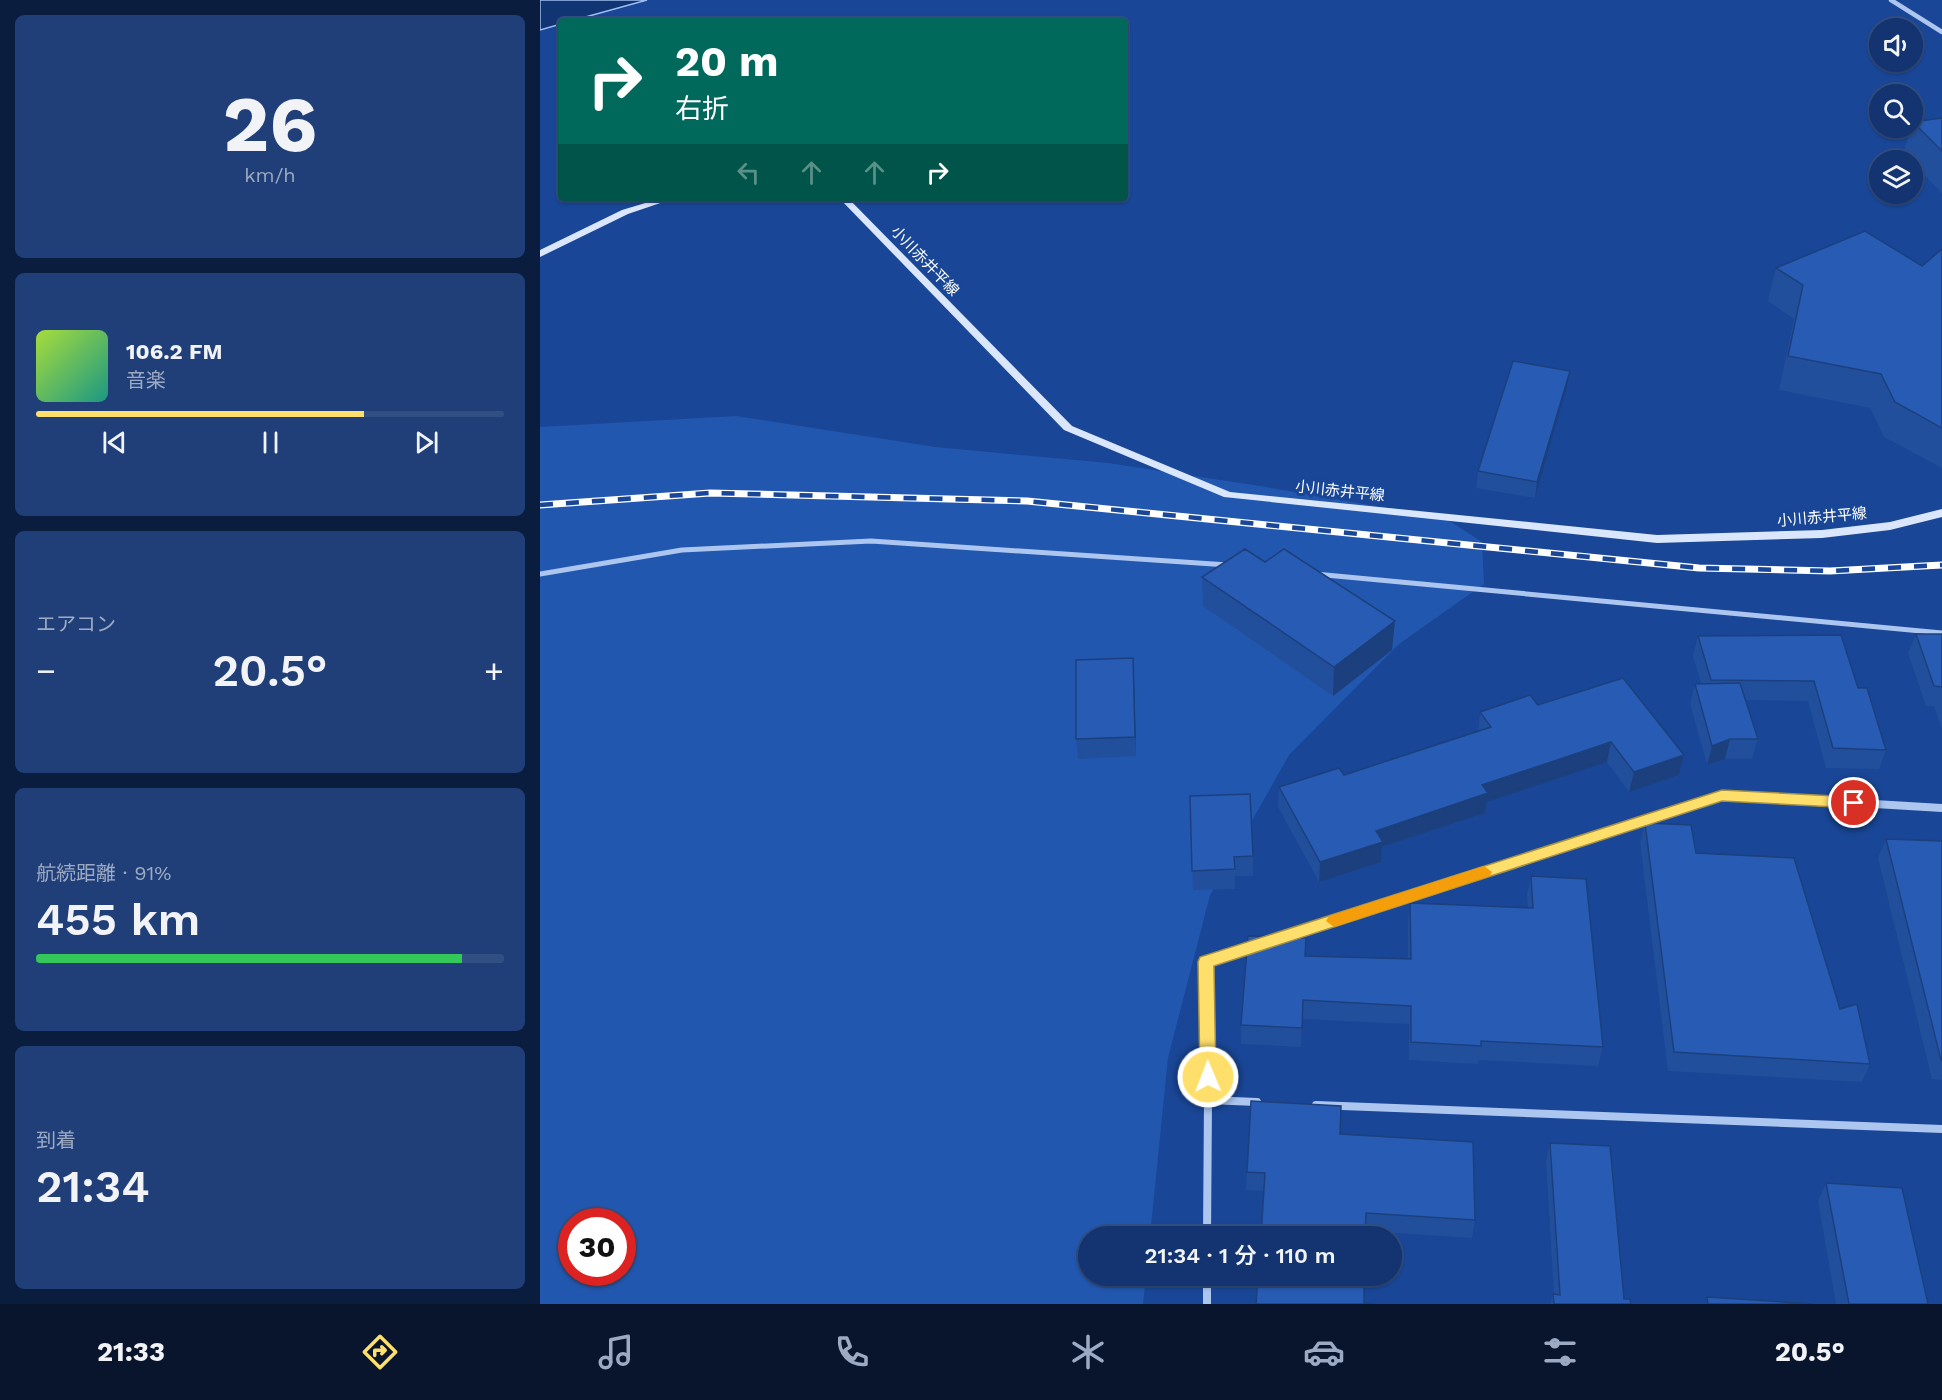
<!DOCTYPE html>
<html lang="ja">
<head>
<meta charset="utf-8">
<style>
	body { margin:0; font-family:"Work Sans","Noto Sans JP",sans-serif; background:#203f78; color:#f1f3f6; height:100vh; display:flex; flex-direction:column; font-size:22px; white-space:nowrap }
	* { box-sizing:border-box; margin:0 }
	p { font-size:20px; color:#9daac3 }
	.icon { flex:none; width:33px; height:33px; fill:none; stroke:currentColor; stroke-width:2; stroke-linecap:round; stroke-linejoin:round }
	.map { position:relative; flex:1; overflow:hidden }
	.details { display:flex; flex-direction:column; gap:15px; padding:15px; background:#0a1d3e; width:540px }
	.details>* { flex:none }
	.banner { position:absolute; left:18px; top:18px; width:570px; height:183px; border-radius:6px; box-shadow:0 2px 4px #0004,0 0 0 2px #324f83; background:#00695c; color:#fff; overflow:hidden }
	.fabs { position:absolute; left:1329px; top:18px; display:grid; gap:12px }
	.fabs a { display:grid; place-items:center; width:54px; height:54px; border-radius:50%; background:#133470; box-shadow:0 2px 4px #0004,0 0 0 2px #324f83; font-size:30px }
	.speed { position:absolute; left:18px; top:1208px; display:flex; gap:12px; font-size:30px; font-weight:700; text-align:center }
	.speed>* { display:grid; place-content:center; width:78px; height:78px; border-radius:50%; background:#133470; box-shadow:0 2px 4px #0004,0 0 0 2px #324f83; line-height:1 }
	.speed .limit { border:9px solid #d22; background:#fff; color:#111 }
	.pin { position:absolute; display:grid; place-items:center; width:51px; height:51px; color:#fff; margin:-26px; border:3px solid #fff; border-radius:50%; box-shadow:0 2px 6px #0007 }
	.me { position:absolute; width:66px; margin:-33px; rotate:359deg; stroke-linejoin:round; filter:drop-shadow(0 0 4px #0008) }
	.turn { display:flex; align-items:center; gap:21px; height:126px; padding:0 18px; font-size:27px }
	.turn .icon { width:78px; height:78px; stroke-width:2.5 }
	.turn b { display:block; font-size:42px; line-height:51px }
	.lanes { display:flex; align-items:center; height:57px; padding:0 18px; background:#0003; justify-content:center; gap:30px; direction:ltr }
	.lanes .off { opacity:.35 }
	.big { font-size:45px; font-weight:600; line-height:1.1 }
	.details .widget { flex:1; display:flex; flex-direction:column; justify-content:center; gap:9px; min-width:0; padding:0 21px; border-radius:9px; background:#203f78 }
	.details .dial { align-items:center; gap:0 }
	.dial b { font-size:78px; line-height:1 }
	.song { display:flex; align-items:center; gap:18px }
	.cover { width:72px; height:72px; border-radius:9px; background:linear-gradient(135deg,hsl(80 70% 55%),hsl(170 70% 35%)) }
	.played { height:6px; border-radius:3px; background:linear-gradient(90deg,#ffdf6b 70%,#324f83 70%) }
	.keys { display:flex; justify-content:space-around; direction:ltr }
	.heat { display:flex; justify-content:space-between; align-items:center; font-size:33px; direction:ltr }
	.charge { height:9px; border-radius:4px; background:linear-gradient(90deg,#34c759 91%,#324f83 0) }
	.trip { position:absolute; left:538px; top:1226px; width:324px; height:60px; border-radius:30px; background:#133470; box-shadow:0 2px 4px #0004,0 0 0 2px #324f83; font-weight:600; line-height:60px; text-align:center }
	.tab-bar { display:flex; height:96px; justify-content:space-around; align-items:center; background:#08152d; color:#9daac3 }
	.tab-bar .icon { width:42px; height:42px }
	.tab-bar .on { color:#ffdf6b }
	.tab-bar b { font-size:27px; color:#f1f3f6 }
	main { display:flex; flex:1; min-height:0 }
	.map>svg:first-child { display:block }
	.green { fill:#2257af; fill-rule:evenodd }
	.water { fill:#113473; stroke:#9fbff2; stroke-width:1.5 }
	.lines { fill:none; stroke-linecap:round; stroke-linejoin:round }
	.minor-far2 { stroke:#acc6f0; stroke-width:4.5 }
	.minor-far1 { stroke:#acc6f0; stroke-width:5 }
	.minor { stroke:#acc6f0; stroke-width:8 }
	.secondary { fill:#dae6fb; fill-rule:evenodd }
	.rail-casing { stroke:#fff; stroke-width:7 }
	.rail { stroke:#194696; stroke-width:4.5; stroke-dasharray:13; stroke-linecap:butt }
	.wall { fill:#224f9b }
	.shaded-wall { fill:#1c407e }
	.building { fill:#285cb4; stroke:#1c407e; stroke-width:1.5 }
	.route { fill:#ffdf6b; stroke:#a69146; stroke-width:1.5 }
	.slow { fill:#f59e0b }
	.labels { text-anchor:middle; dominant-baseline:central; stroke-width:6; stroke-linejoin:round; paint-order:stroke }
	.street-label { font-size:15px; fill:#fff; stroke:#194696 }
</style>
</head>
<body>
<main>
<section class="details">
<div class="widget dial"><b>26</b><p>km/h</p></div>
<div class="widget">
<div class="song"><i class="cover"></i><div><b>106.2 FM</b><p>音楽</p></div></div>
<div class="played"></div>
<div class="keys"><svg class="icon" aria-label="previous" viewBox="0 0 24 24"><path d="M18 5L8 12l10 7zM5 5v14"/></svg><svg class="icon" aria-label="pause" viewBox="0 0 24 24"><path d="M8 5v14M16 5v14"/></svg><svg class="icon" aria-label="next" viewBox="0 0 24 24"><path d="M6 5l10 7-10 7zM19 5v14"/></svg></div>
</div>
<div class="widget"><p>エアコン</p>
<div class="heat"><a>−</a><b class="big">20.5°</b><a>+</a></div>
</div>
<div class="widget"><p>航続距離 · 91%</p><b class="big">455 km</b><div class="charge"></div></div>
<div class="widget"><p>到着</p><b class="big">21:34</b></div>
</section>
<div class="map">
<svg width="1402" height="1304" viewBox="0 0 1402 1304">
	<rect width="100%" height="100%" fill="#194696"/>
	<path class="green" d="M 196,416 L 395,447 L 568,463 L 720,486 L 905,518 L 942,542 L 944,584 L 859,644 L 749,755 L 670,895 L 628,1058 L 610,1236 L 549,1236 L 549,1275 L 606,1275 L 603,1304 L 0,1304 L 0,427 ZM 32,1221 L 82,1221 L 82,1272 L 32,1272 Z"/>
	<path class="water" d="M 0,0 L 107,0 L 31,21 L 21,21 L 21,24 L 0,30 Z"/>
	<g class="lines">
		<path class="minor-far2" d="M 1351,0 L 1402,32"/>
		<path class="minor-far1" d="M 0,574 L 142,550 L 331,541 L 688,565
			M 775,574 L 1402,633"/>
		<path class="minor" d="M 736,939 L 1182,795 L 1402,808
			M 715,946 L 666,962 L 668,1100 L 717,1102
			M 776,1105 L 1402,1129
			M 667,1236 L 668,1100
			M 667,1275 L 667,1304"/>
		<path class="secondary" d="M 122,198 L 135,198 L 88,214 L 0,257 L 0,250 L 82,210 Z
			M 299,198 L 308,198 L 532,426 L 690,492 L 1117,535 L 1282,530 L 1350,522 L 1402,509 L 1402,517 L 1350,530 L 1282,538 L 1117,543 L 684,497 L 524,430 Z"/>
		<defs>
			<path id="rail" d="M 0,505 L 170,493 L 487,501 L 1159,568 L 1290,571 L 1402,565"/>
		</defs>
		<use href="#rail" class="rail-casing"/>
		<use href="#rail" class="rail"/>
	</g>
	<path class="wall" d="M 1402,118 L 1402,193 L 1372,163 L 1372,160 L 1370,160 L 1363,154 L 1371,128 L 1372,128 L 1373,122 Z
		M 1402,249 L 1402,468 L 1344,437 L 1330,408 L 1239,390 L 1254,319 L 1228,301 L 1236,268 L 1382,266 Z
		M 1030,371 L 1027,387 L 995,498 L 936,488 L 938,471 Z
		M 725,562 L 852,650 L 793,696 L 663,606 L 662,577 Z
		M 1376,634 L 1402,634 L 1402,729 L 1394,706 L 1386,706 L 1368,653 Z
		M 1158,636 L 1318,688 L 1346,750 L 1339,769 L 1286,768 L 1268,701 L 1206,700 L 1218,739 L 1212,759 L 1185,759 L 1167,765 L 1150,703 L 1155,684 L 1161,683 L 1153,656 Z
		M 594,678 L 596,756 L 538,759 L 536,739 Z
		M 998,705 L 1144,755 L 1139,775 L 1089,792 L 1067,762 L 947,802 L 945,813 L 842,847 L 841,862 L 779,882 L 738,807 L 739,787 L 804,775 L 938,731 L 940,712 Z
		M 650,796 L 713,856 L 713,876 L 695,876 L 695,889 L 653,890 Z
		M 1105,823 L 1156,853 L 1300,1009 L 1330,1064 L 1322,1082 L 1128,1071 L 1100,842 Z
		M 1346,839 L 1402,841 L 1402,1080 L 1392,1079 L 1338,858 Z
		M 991,876 L 1063,1047 L 1058,1066 L 939,1060 L 938,1064 L 869,1060 L 869,1024 L 762,1019 L 761,1047 L 701,1044 L 701,1025 L 765,956 L 868,959 L 868,921 L 870,903 L 988,908 L 987,895 Z
		M 800,1134 L 935,1220 L 932,1238 L 825,1231 L 724,1191 L 706,1190 L 707,1172 Z
		M 1010,1143 L 1084,1299 L 1091,1304 L 1010,1304 L 1013,1294 L 1014,1294 L 1006,1161 Z
		M 1286,1183 L 1388,1304 L 1296,1304 L 1278,1201 Z"/>
	<path class="shaded-wall" d="M 1030,371 L 1027,387 L 995,498 L 997,482 Z
		M 855,621 L 852,650 L 793,696 L 794,667 Z
		M 593,658 L 594,678 L 596,756 L 595,737 Z
		M 1190,739 L 1185,759 L 1167,765 L 1172,746 Z
		M 1071,742 L 1067,762 L 947,802 L 945,813 L 842,847 L 841,862 L 779,882 L 780,862 L 836,831 L 942,785 Z
		M 1144,755 L 1139,775 L 1089,792 L 1094,772 Z"/>
	<path class="building" d="M 1402,118 L 1402,151 L 1373,122 Z
		M 1325,231 L 1382,266 L 1402,249 L 1402,428 L 1355,402 L 1341,374 L 1248,356 L 1263,285 L 1236,268 Z
		M 973,361 L 1030,371 L 997,482 L 938,471 Z
		M 705,549 L 725,562 L 744,549 L 855,621 L 794,667 L 662,577 Z
		M 1376,634 L 1402,634 L 1402,687 L 1394,686 Z
		M 1301,635 L 1318,688 L 1327,688 L 1346,750 L 1293,748 L 1274,681 L 1171,680 L 1158,636 Z
		M 593,658 L 595,737 L 536,739 L 536,660 Z
		M 1083,678 L 1144,755 L 1094,772 L 1071,742 L 942,785 L 948,793 L 836,831 L 843,842 L 780,862 L 739,787 L 799,768 L 804,775 L 951,727 L 940,712 L 990,695 L 998,705 Z
		M 1200,683 L 1218,739 L 1190,739 L 1172,746 L 1155,684 Z
		M 710,794 L 713,856 L 694,857 L 695,869 L 652,871 L 650,796 Z
		M 1105,823 L 1151,825 L 1156,853 L 1254,858 L 1300,1009 L 1317,1004 L 1330,1064 L 1134,1052 Z
		M 1346,839 L 1402,841 L 1402,1060 L 1401,1060 Z
		M 991,876 L 1046,879 L 1063,1047 L 941,1041 L 941,1046 L 871,1042 L 871,1006 L 763,1000 L 762,1028 L 701,1025 L 708,936 L 766,938 L 765,956 L 871,959 L 870,903 L 993,908 Z
		M 711,1101 L 801,1106 L 800,1134 L 933,1142 L 935,1220 L 826,1213 L 825,1236 L 721,1236 L 725,1173 L 707,1172 Z
		M 1010,1143 L 1070,1146 L 1084,1299 L 1090,1299 L 1091,1304 L 1014,1304 L 1013,1294 L 1020,1295 Z
		M 1286,1183 L 1362,1188 L 1388,1304 L 1309,1304 Z
		M 718,1275 L 824,1275 L 824,1303 L 834,1304 L 716,1304 Z
		M 1167,1297 L 1273,1304 L 1168,1304 Z"/>
	<path class="route" d="M 1182,790 L 1314,797 L 1322,803 L 1314,808 L 1182,801 L 674,966 L 676,1077 L 674,1083 L 668,1085 L 662,1083 L 660,1077 L 658,962 L 660,957 Z"/>
	<path class="slow" d="M 944,866 L 952,872 L 950,876 L 794,927 L 786,921 L 789,916 Z"/>
	<g class="labels">
		<g class="street-label">
			<text transform="translate(385 261) rotate(46)">小川赤井平線</text>
			<text transform="translate(800 491) rotate(6)">小川赤井平線</text>
			<text transform="translate(1282 517) rotate(-5)">小川赤井平線</text>
		</g>
	</g>
</svg>
<div class="fabs">
<a><svg class="icon" aria-label="sound" viewBox="0 0 24 24"><path d="M4 9h4l5-4v14l-5-4H4zM17 9q2 3 0 6"/></svg></a>
<a><svg class="icon" aria-label="search" viewBox="0 0 24 24"><circle cx="10" cy="10" r="6"/><path d="M15 15l6 6"/></svg></a>
<a><svg class="icon" aria-label="layers" viewBox="0 0 24 24"><path d="M12 4l9 5-9 5-9-5zM3 14l9 5 9-5"/></svg></a>
</div>
<div class="speed"><div class="limit">30</div></div>
<div class="pin" style="left:1314px;top:803px;background:#d93025"><svg class="icon" aria-label="arrive" viewBox="0 0 24 24"><path d="M6 21V4h12l-3 4 3 4H6"/></svg></div>
<svg class="me" style="left:668px;top:1077px" viewBox="-20 -20 40 40"><circle r="17" fill="#ffdf6b" stroke="#fff" stroke-width="3"/><path d="M0-11L8 9 0 5-8 9z" fill="#fff"/></svg>
<div class="trip">21:34 · 1 分 · 110 m</div>
<div class="banner">
<div class="turn"><svg class="icon" aria-label="right" viewBox="0 0 24 24"><path d="M7 20v-9h11M14 6l5 5-5 5"/></svg><div><b>20 m</b>右折</div></div>
<div class="lanes"><svg class="icon off" aria-label="left" viewBox="0 0 24 24"><path d="M17 20v-9H6M10 6l-5 5 5 5"/></svg><svg class="icon off" aria-label="ahead" viewBox="0 0 24 24"><path d="M12 20V5M6 11l6-6 6 6"/></svg><svg class="icon off" aria-label="ahead" viewBox="0 0 24 24"><path d="M12 20V5M6 11l6-6 6 6"/></svg><svg class="icon" aria-label="right" viewBox="0 0 24 24"><path d="M7 20v-9h11M14 6l5 5-5 5"/></svg></div>
</div>
</div>
</main>
<nav class="tab-bar">
<b>21:33</b>
<svg class="icon on" aria-label="directions" viewBox="0 0 24 24"><path d="M12 3l9 9-9 9-9-9zM9 14v-3h6M13 9l2 2-2 2"/></svg>
<svg class="icon" aria-label="music" viewBox="0 0 24 24"><path d="M9 18V5l10-2v13"/><circle cx="6" cy="18" r="3"/><circle cx="16" cy="16" r="3"/></svg>
<svg class="icon" aria-label="phone" viewBox="0 0 24 24"><path d="M5 4h4l2 5-3 2q2 4 5 5l2-3 5 2v4C11 20 4 13 5 4z"/></svg>
<svg class="icon" aria-label="climate" viewBox="0 0 24 24"><path d="M12 3v18M4 7l16 10M4 17L20 7"/></svg>
<svg class="icon" aria-label="car" viewBox="0 0 24 24"><path d="M5 17H2v-5l4-1 3-4h7l3 4 3 1v5h-3M9 17h6M6 11h13"/><circle cx="7" cy="17" r="2"/><circle cx="17" cy="17" r="2"/></svg>
<svg class="icon" aria-label="filters" viewBox="0 0 24 24"><path d="M4 7h16M4 17h16"/><circle cx="9" cy="7" r="2"/><circle cx="15" cy="17" r="2"/></svg>
<b>20.5°</b>
</nav>
</body>
</html>
